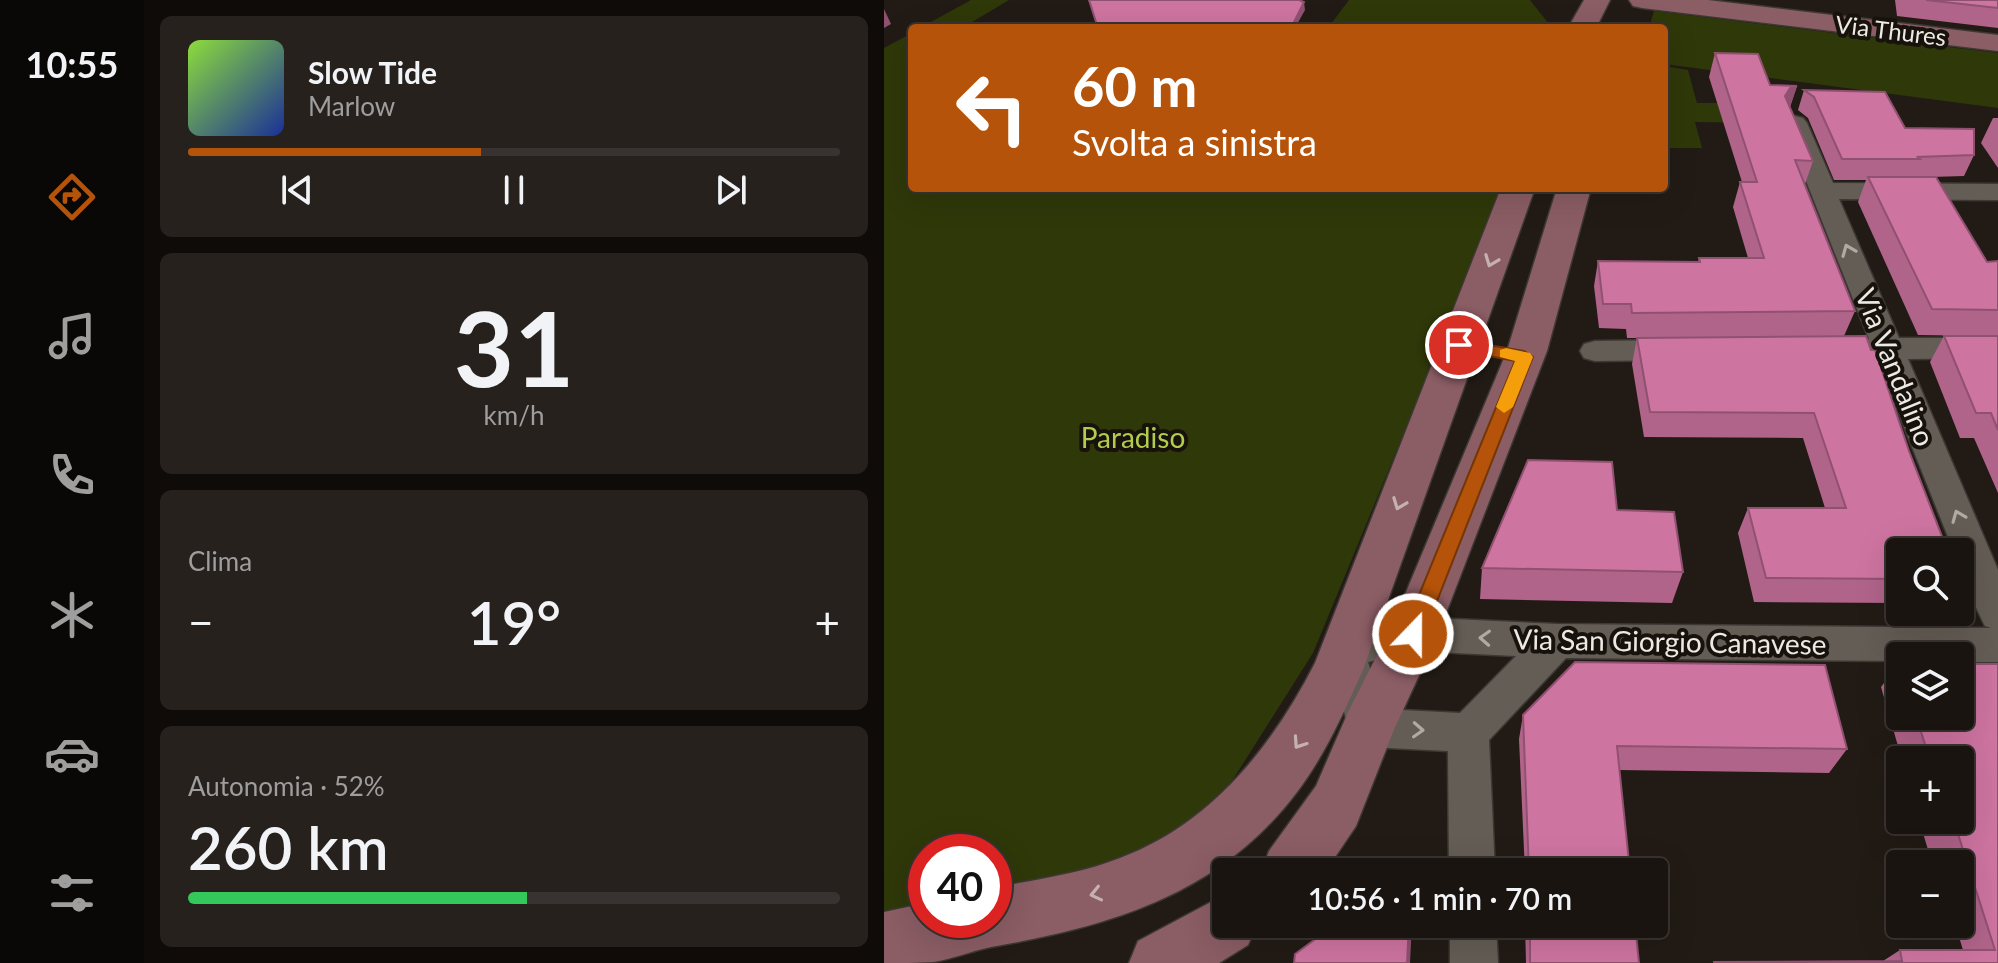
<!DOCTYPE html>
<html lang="it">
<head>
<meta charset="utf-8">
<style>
	body { margin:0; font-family:Lato,sans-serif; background:#27211e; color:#f1f3f6; height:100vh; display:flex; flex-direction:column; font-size:30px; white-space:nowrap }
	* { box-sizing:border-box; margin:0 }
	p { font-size:26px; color:#9f9e9f }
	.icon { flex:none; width:44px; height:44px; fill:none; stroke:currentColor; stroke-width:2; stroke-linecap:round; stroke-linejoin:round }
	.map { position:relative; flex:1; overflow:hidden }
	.details { display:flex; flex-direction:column; gap:16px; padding:16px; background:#0e0b09; width:740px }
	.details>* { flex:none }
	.guide { position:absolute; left:24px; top:24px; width:760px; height:168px; border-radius:8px; box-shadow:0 8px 32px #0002,0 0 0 2px #383330; background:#b45309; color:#fff; overflow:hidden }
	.controls { position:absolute; left:1002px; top:538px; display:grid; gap:16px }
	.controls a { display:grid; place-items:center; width:88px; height:88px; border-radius:8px; background:#1a1410; box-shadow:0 8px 32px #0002,0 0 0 2px #383330; font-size:40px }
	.speed { position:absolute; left:24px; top:834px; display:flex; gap:16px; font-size:40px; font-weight:700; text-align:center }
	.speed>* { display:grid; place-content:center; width:104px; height:104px; border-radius:50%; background:#1a1410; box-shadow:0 8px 32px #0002,0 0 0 2px #383330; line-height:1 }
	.speed .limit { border:12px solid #d22; background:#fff; color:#111 }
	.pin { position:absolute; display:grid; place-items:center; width:68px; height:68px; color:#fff; margin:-34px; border:4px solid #fff; border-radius:50%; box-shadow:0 2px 8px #0007 }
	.me { position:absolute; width:88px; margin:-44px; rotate:22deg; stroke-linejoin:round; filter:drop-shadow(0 0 6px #0008) }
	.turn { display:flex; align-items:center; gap:28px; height:168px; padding:0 32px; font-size:36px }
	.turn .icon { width:104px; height:104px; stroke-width:2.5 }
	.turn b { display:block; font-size:56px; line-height:68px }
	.big { font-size:60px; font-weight:600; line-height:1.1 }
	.details .widget { flex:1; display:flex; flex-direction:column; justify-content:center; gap:12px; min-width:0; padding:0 28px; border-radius:12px; background:#27211e }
	.details .dial { align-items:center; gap:0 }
	.dial b { font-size:104px; line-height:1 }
	.song { display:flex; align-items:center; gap:24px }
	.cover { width:96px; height:96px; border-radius:12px; background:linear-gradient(135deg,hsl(90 70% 55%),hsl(230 70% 35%)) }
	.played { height:8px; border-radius:4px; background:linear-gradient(90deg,#b45309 45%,#383330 45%) }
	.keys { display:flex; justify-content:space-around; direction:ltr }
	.heat { display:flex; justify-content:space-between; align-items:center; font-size:44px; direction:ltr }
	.charge { height:12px; border-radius:6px; background:linear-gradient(90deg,#34c759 52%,#383330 0) }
	.trip { position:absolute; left:328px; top:858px; width:456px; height:80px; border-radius:8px; background:#1a1410; box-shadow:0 8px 32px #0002,0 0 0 2px #383330; font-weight:600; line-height:80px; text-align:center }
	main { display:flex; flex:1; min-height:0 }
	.menu { display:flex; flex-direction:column; width:144px; justify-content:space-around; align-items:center; background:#0a0806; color:#9f9e9f }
	.menu .icon { width:56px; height:56px }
	.menu .active { color:#b45309 }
	.menu b { font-size:36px; color:#f1f3f6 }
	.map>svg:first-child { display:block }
	.green { fill:#2f3809 }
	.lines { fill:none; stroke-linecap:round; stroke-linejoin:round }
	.street-casing { stroke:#3d3834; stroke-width:3 }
	.secondary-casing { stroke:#3d3834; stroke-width:3 }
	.street { fill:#645d55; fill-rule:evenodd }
	.secondary { fill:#8b5d65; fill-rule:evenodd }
	.wall { fill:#b1648a }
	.shaded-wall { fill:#905171 }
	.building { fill:#ce74a1; stroke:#905171; stroke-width:2 }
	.oneway { stroke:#afaaa4 }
	.oneway2 { stroke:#c6b1b1 }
	.route { fill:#b45309; stroke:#753606; stroke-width:2 }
	.slow { fill:#f59e0b }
	.labels { text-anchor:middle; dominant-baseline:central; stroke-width:8; stroke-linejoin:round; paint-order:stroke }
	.far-street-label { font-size:24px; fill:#ede9e4; stroke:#18120c }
	.street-label { font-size:28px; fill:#ede9e4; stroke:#18120c }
	.park-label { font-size:28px; fill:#b2cc4c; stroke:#18120c }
</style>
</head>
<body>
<main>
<nav class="menu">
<b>10:55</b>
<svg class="icon active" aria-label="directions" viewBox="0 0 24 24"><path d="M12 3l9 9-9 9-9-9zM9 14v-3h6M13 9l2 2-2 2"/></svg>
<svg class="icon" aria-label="music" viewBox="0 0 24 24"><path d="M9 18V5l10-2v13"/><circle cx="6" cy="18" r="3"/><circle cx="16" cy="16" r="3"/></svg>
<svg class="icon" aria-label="phone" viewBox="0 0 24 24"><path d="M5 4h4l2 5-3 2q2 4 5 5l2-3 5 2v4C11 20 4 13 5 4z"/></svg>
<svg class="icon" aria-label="climate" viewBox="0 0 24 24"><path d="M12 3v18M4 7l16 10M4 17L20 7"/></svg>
<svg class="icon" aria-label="car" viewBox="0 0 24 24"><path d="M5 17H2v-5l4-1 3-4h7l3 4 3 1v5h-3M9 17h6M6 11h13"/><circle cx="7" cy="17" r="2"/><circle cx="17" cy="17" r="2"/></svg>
<svg class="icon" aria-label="filters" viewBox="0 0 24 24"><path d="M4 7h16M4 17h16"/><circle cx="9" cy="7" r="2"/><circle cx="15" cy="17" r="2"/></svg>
</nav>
<section class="details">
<div class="widget">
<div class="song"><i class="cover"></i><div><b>Slow Tide</b><p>Marlow</p></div></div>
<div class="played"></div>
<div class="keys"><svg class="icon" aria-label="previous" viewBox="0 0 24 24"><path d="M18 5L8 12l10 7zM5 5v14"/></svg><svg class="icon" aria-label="pause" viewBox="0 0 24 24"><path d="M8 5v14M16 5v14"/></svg><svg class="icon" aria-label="next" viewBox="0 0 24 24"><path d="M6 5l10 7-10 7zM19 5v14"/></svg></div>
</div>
<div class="widget dial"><b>31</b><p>km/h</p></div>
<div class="widget"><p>Clima</p>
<div class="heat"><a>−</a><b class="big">19°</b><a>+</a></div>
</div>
<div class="widget"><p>Autonomia · 52%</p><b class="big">260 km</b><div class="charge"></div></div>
</section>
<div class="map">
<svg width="1114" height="963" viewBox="0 0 1114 963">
	<rect width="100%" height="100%" fill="#221b15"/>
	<path class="green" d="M 87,0 L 125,0 L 78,28 L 36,28 Z
		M 465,0 L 646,0 L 668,28 L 444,28 Z
		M 770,11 L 1114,53 L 1114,108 L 780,64 L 780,28 L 765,28 Z
		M 28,33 L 28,188 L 621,188 L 429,653 L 322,822 L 228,873 L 110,899 L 110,852 L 42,852 L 42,914 L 0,923 L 0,48 Z
		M 780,66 L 804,70 L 813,103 L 877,103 L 884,123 L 811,122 L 818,148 L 780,148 Z"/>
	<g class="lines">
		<defs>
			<path id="street" d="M 911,116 L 919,118 L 923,123 L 949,183 L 1114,184 L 1114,200 L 955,199 L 1015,338 L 1114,338 L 1114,358 L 1024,359 L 1114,570 L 1114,662 L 1076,662 L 1076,656 L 1016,656 L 1016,661 L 682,658 L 605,740 L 611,872 L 565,872 L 564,751 L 484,747 L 469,742 L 442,651 L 447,639 L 529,617 L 673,624 L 1107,628 L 1101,626 C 1090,603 1076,577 1076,552 L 1070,552 L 993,359 L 972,356 L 968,349 L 972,342 L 985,339 L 899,123 L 903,118 ZM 529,651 L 632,656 L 576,713 L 499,709 L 484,662 Z
				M 794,340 L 805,343 L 809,350 L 805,357 L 794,360 L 711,361 L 700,358 L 696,351 L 700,344 L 711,341 Z
				M 566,924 L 612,924 L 614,963 L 566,963 Z"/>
			<path id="secondary" d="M 700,0 L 726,0 L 712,28 L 684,28 Z
				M 745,0 L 824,0 L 1114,35 L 1114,51 L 758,8 L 749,6 Z
				M 617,188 L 651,188 L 479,670 C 460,712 441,755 413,792 C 335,895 227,926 107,947 C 88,951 68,959 49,962 C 33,963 16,963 0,963 L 0,912 L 42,903 L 42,920 L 110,920 L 110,888 C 152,879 196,874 236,858 C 327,824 388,747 431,663 Z
				M 673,188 L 707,188 L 663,351 L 554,634 L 509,732 L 472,826 L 441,872 L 377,872 L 385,851 L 432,786 L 465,710 L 507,628 L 623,351 Z
				M 342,894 L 342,924 L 373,924 L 364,945 L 335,963 L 245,963 L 254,941 Z"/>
		</defs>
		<use href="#street" class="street-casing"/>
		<use href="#secondary" class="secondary-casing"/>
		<use href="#street" class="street"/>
		<use href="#secondary" class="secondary"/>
	</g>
	<path class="wall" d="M 1011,0 L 1114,0 L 1114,28 L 1013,16 Z
		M 831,53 L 886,85 L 913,86 L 906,107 L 929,161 L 921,184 L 971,311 L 960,336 L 982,336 L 1016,552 L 1016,603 L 870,602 L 854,533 L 864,508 L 941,508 L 919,438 L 760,437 L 748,364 L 753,338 L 743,338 L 742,329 L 715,328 L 710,286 L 714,261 L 814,262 L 815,258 L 864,258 L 849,207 L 856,182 L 858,182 L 825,77 Z
		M 920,90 L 1090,155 L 1080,176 L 1046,177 L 1103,262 L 1114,261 L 1114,493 L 1090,438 L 1076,438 L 1046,362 L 1060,336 L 1107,336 L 1034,335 L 974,202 L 982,180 L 950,180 L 924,118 L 914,110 Z
		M 1109,118 L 1114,118 L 1114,168 L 1097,143 Z
		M 733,510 L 799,572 L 788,603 L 596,599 L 598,568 Z
		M 1016,662 L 1016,716 L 1076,716 L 1114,963 L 829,963 L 830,962 L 999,961 L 1016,950 L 1079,950 L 1071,924 L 1076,924 L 1076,864 L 1053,864 L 1050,854 L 1045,853 L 1035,820 L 1076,820 L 1076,760 L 1018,760 L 997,687 Z
		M 639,715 L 963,749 L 945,773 L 735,770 L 746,872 L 641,872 L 635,739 Z
		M 641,924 L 751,924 L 755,963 L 642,963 Z"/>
	<path class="shaded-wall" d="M 420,2 L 421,10 L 411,28 L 407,28 Z
		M 0,9 L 7,24 L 0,28 Z
		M 913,86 L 905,110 L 901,96 L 906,88 Z
		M 525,924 L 528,924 L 526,963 L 523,963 Z"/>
	<path class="building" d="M 205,0 L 415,0 L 420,2 L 407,28 L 214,28 Z
		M 1042,0 L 1114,0 L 1114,8 Z
		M 831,53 L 874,54 L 886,85 L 913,86 L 906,88 L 901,96 L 929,161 L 911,160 L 971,311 L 748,313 L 747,304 L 719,304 L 714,261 L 816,262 L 815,258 L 880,258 L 856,182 L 873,182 Z
		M 920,90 L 1001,92 L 1021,128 L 1090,129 L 1090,155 L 1034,157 L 1036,159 L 958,159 L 930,97 Z
		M 984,177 L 1052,177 L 1103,262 L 1114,261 L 1114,310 L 1048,309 Z
		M 982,336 L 987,350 L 991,350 L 1025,451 L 1064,552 L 1016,552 L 1016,579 L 882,578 L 864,508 L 962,508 L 930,413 L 766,412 L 753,338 Z
		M 1060,336 L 1114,336 L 1114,430 L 1107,413 L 1092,413 Z
		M 644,460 L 728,462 L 733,510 L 790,512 L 799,572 L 598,568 Z
		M 691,662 L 941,665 L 963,749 L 733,746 L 746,872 L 645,872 L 639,715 Z
		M 1076,664 L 1114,664 L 1114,963 L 830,963 L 830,962 L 1018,961 L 1016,950 L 1111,950 L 1074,834 L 1068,834 L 1064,820 L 1076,820 L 1076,760 L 1046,760 L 1032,716 L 1076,716 Z
		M 452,924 L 525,924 L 523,963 L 410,963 L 411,954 Z
		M 646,924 L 751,924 L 755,963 L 646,963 Z"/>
	<defs><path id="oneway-chevron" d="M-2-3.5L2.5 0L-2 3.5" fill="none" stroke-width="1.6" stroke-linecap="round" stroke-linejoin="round" transform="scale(2)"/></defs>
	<g class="oneway">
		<use href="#oneway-chevron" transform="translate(964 250) rotate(-112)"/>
		<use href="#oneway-chevron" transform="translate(1074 516) rotate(-112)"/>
		<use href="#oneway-chevron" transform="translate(601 638) rotate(-177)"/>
		<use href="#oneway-chevron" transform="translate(534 730) rotate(3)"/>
	</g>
	<g class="oneway2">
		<use href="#oneway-chevron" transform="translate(607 261) rotate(111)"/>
		<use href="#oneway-chevron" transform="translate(515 504) rotate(111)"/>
		<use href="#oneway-chevron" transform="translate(415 743) rotate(124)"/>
		<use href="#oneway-chevron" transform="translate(212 894) rotate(167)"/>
	</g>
	<path class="route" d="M 575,340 L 640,351 L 649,357 L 540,634 L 537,641 L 529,643 L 522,641 L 519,634 L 631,361 L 569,349 L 567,345 Z"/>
	<path class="slow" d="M 622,348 L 646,353 L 649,357 L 629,407 L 620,413 L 612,407 L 631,361 L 616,357 L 616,350 Z"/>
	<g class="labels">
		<g class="far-street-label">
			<text transform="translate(1007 30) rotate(7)">Via Thures</text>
		</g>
		<g class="street-label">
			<text transform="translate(1012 367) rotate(68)">Via Vandalino</text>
			<text transform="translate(786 641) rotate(1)">Via San Giorgio Canavese</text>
		</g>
		<g class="park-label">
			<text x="249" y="437">Paradiso</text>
		</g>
	</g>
</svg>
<div class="controls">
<a><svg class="icon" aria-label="search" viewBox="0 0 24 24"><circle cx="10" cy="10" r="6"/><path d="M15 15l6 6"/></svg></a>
<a><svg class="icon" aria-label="layers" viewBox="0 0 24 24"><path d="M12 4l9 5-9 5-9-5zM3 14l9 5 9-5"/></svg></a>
<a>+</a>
<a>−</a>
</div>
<div class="speed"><div class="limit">40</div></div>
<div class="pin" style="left:575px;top:345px;background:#d93025"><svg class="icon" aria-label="arrive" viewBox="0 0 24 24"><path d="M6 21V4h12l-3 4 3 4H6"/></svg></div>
<svg class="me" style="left:529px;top:634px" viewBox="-20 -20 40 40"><circle r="17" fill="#b45309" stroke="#fff" stroke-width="3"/><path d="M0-11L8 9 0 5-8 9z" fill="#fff"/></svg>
<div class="trip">10:56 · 1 min · 70 m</div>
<div class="guide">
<div class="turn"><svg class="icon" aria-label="left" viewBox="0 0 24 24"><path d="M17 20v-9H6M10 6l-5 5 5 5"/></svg><div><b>60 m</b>Svolta a sinistra</div></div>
</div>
</div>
</main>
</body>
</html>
